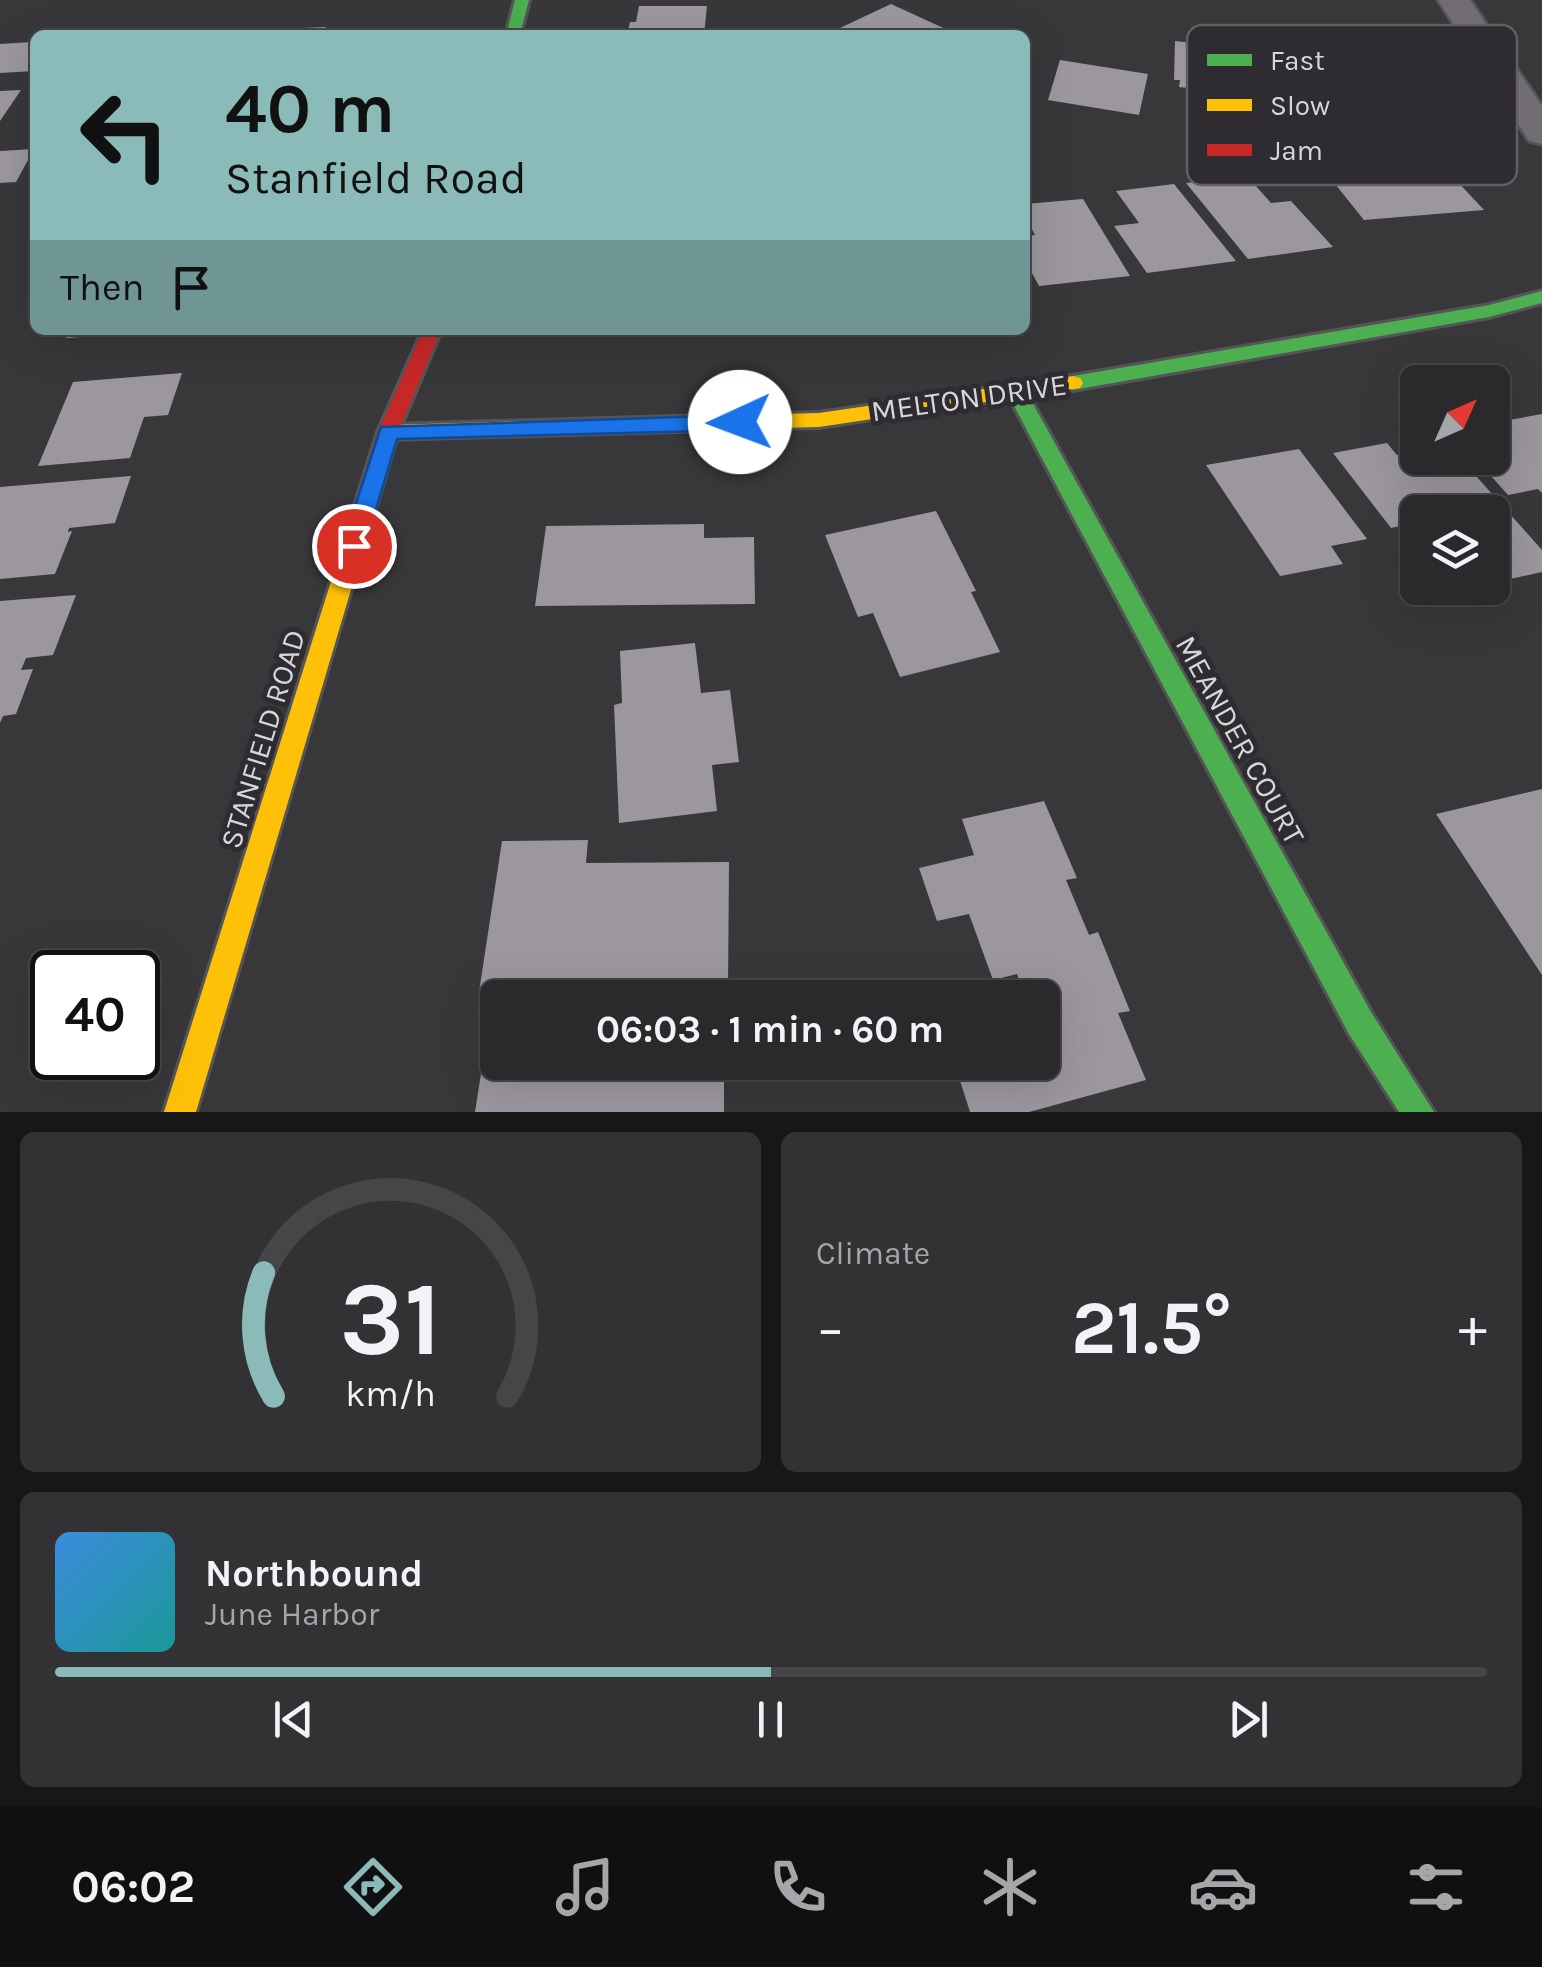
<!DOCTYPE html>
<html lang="en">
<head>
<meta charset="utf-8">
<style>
	body { margin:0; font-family:Karla,sans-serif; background:#323133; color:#f1f3f6; height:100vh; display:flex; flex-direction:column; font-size:38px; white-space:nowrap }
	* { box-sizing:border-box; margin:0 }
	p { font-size:32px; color:#a5a6a9 }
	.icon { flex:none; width:55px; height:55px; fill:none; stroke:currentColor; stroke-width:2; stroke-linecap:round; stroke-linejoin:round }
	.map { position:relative; height:1112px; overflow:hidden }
	.drawer { display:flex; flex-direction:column; gap:20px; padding:20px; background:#171718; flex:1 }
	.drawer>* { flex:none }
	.banner { position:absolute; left:30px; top:30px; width:1000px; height:305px; border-radius:15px; box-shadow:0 10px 40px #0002,0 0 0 2px #464547; background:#8bbbb9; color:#111; overflow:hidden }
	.needle { width:65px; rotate:45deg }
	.controls { position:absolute; left:1400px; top:365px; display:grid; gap:20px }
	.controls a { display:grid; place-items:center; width:110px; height:110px; border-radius:15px; background:#2a292b; box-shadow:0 10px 40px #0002,0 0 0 2px #464547; font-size:50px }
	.speed { position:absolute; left:30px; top:950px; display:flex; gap:20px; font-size:50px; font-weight:700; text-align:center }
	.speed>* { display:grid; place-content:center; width:130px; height:130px; border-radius:50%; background:#2a292b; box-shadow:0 10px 40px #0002,0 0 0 2px #464547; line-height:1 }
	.speed .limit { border:5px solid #111; border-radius:15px; background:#fff; color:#111 }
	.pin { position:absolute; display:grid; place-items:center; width:85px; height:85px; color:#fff; margin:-42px; border:5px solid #fff; border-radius:50%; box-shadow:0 2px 10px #0007 }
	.me { position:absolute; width:110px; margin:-55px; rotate:268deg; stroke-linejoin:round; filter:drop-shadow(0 0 8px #0008) }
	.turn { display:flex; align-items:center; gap:35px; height:210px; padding:0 30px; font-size:45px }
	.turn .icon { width:130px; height:130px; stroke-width:2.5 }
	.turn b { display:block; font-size:70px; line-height:85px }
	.then { display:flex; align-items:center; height:95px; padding:0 30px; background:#0003; gap:20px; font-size:38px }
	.big { font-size:75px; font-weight:700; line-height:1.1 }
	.drawer .card { flex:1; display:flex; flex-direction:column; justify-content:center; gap:15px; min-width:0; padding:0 35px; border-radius:15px; background:#323133 }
	.drawer .dial { align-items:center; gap:0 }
	.dial svg { height:260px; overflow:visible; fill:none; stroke:#464547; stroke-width:7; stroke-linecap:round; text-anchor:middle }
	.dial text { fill:#f1f3f6; stroke:none }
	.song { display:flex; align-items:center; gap:30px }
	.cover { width:120px; height:120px; border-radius:15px; background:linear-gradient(135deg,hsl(210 70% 55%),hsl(180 70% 35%)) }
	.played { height:10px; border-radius:5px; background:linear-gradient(90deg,#8bbbb9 50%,#464547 50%) }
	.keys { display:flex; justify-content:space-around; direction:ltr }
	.heat { display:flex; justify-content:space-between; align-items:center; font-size:55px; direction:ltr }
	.drawer .tiles { flex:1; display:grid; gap:20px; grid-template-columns:1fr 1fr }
	.card:last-child { grid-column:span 2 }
	.trip { position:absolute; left:480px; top:980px; width:580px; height:100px; border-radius:15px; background:#2a292b; box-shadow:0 10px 40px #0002,0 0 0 2px #464547; font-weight:700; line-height:100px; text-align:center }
	.tabs { display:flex; height:160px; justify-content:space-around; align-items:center; background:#111011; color:#a5a6a9 }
	.tabs .icon { width:70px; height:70px }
	.tabs .active { color:#8bbbb9 }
	.tabs b { font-size:45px; color:#f1f3f6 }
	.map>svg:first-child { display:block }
	.building { fill:#9c979f }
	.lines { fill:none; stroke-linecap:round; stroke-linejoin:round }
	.street-casing { stroke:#555456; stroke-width:5 }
	.fast-casing { stroke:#555456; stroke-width:6 }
	.slow-casing { stroke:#555456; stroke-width:6 }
	.jam-casing { stroke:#555456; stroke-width:6 }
	.street { fill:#726d74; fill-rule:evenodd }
	.fast { fill:#4caf50; fill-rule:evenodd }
	.slow { fill:#ffc107; fill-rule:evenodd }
	.jam { fill:#c62828; fill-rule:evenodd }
	.route { fill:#1a73e8; stroke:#114b97; stroke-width:2.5 }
	.labels { text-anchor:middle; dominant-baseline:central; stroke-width:10; stroke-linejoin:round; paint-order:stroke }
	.street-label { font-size:30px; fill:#d7d6d8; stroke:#2e2c30 }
	.key { fill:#2e2c30; stroke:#615f62; stroke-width:2.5 }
	.key-label { font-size:28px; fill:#d7d6d8 }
</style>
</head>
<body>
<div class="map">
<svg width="1542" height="1112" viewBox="0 0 1542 1112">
	<rect width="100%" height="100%" fill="#383739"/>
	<path class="building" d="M 891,4 L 950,31 L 941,35 L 825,35 Z
		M 639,6 L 707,6 L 704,35 L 627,35 L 630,22 L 636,22 Z
		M 326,27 L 323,35 L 227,35 L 228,31 Z
		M 1175,41 L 1262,51 L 1265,91 L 1219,85 L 1219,91 L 1179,87 L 1180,80 L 1174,80 Z
		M 32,42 L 28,48 L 35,47 L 35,71 L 0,73 L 0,44 Z
		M 1060,60 L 1148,74 L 1139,115 L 1048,100 Z
		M 21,90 L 0,121 L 0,91 Z
		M 34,149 L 16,182 L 0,183 L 0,151 Z
		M 1440,163 L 1484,210 L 1364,220 L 1335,184 L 1383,180 L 1373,168 Z
		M 1247,176 L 1271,203 L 1291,201 L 1333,247 L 1248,259 L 1186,183 Z
		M 1174,184 L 1236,261 L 1147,273 L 1114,226 L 1139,223 L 1116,191 Z
		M 1083,199 L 1130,276 L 1039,286 L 1025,260 L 1025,236 L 1035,235 L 1025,216 L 1025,204 Z
		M 70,330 L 136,330 L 136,333 L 66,338 Z
		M 182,373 L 168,415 L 144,417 L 130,458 L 38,466 L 73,382 Z
		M 1542,414 L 1542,493 L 1538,489 L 1508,495 L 1475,458 L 1492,458 L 1492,423 Z
		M 1387,443 L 1397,455 L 1418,451 L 1418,458 L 1460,458 L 1542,550 L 1542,572 L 1492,583 L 1492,512 L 1418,512 L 1418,522 L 1391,528 L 1333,453 Z
		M 1299,449 L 1367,539 L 1331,546 L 1343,564 L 1280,576 L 1206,465 Z
		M 131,476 L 115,523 L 69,528 L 68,532 L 72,531 L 55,574 L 0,579 L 0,487 Z
		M 936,511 L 976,591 L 971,592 L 1000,652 L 900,677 L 873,613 L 858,617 L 825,535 Z
		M 704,524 L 704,538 L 754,537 L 755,604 L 535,606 L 546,526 Z
		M 76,595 L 53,655 L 26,658 L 21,670 L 33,669 L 16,714 L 3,716 L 0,723 L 0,601 Z
		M 695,643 L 701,693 L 730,690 L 739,762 L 712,765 L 717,811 L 619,823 L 614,705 L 622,703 L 620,651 Z
		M 1542,789 L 1542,975 L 1436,814 Z
		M 1044,801 L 1077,878 L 1066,880 L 1089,935 L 1098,932 L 1130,1011 L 1118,1013 L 1146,1080 L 1029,1112 L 970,1112 L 954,1062 L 1042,1062 L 1042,998 L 1025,998 L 1017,974 L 993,980 L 969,914 L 937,921 L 919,868 L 974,855 L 962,819 Z
		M 588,840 L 586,863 L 729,862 L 728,990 L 479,992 L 502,841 Z
		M 489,1023 L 498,1023 L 498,1062 L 724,1062 L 724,1112 L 475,1112 Z"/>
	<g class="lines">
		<defs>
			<path id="street" d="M 1438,0 L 1470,0 L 1542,106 L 1542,144 L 1529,141 Z"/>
			<path id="fast" d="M 515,0 L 529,0 L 520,35 L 506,35 Z
				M 1542,291 L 1542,303 L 1489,317 L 1073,390 L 1063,383 L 1073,376 L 1489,305 Z
				M 1017,386 L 1027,393 L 1371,1012 L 1434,1112 L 1399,1112 L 1349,1034 L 1007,393 Z"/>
			<path id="slow" d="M 1073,376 L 1080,378 L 1083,383 L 1080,388 L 819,427 L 388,439 L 378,432 L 388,425 L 819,413 Z
				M 350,547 L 358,550 L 361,556 L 196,1112 L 164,1112 L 339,556 L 342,550 Z"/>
			<path id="jam" d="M 423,330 L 441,330 L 398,432 L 361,556 L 358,562 L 342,562 L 339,556 L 378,432 Z"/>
		</defs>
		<use href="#street" class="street-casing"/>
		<use href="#fast" class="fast-casing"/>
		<use href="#slow" class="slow-casing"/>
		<use href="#jam" class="jam-casing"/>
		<use href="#street" class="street"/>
		<use href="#fast" class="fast"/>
		<use href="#slow" class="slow"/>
		<use href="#jam" class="jam"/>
	</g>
	<path class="route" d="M 740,415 L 750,422 L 740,430 L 397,439 L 365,546 L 354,554 L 342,546 L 381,427 Z"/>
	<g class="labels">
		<g class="street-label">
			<text transform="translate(969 398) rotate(-8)">MELTON DRIVE</text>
			<text transform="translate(263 739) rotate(-73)">STANFIELD ROAD</text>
			<text transform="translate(1240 740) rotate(61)">MEANDER COURT</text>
		</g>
	</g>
	<rect x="1187" y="25" width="330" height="160" rx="15" class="key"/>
	<rect x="1207" y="54" width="45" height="12" fill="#4caf50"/>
	<rect x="1207" y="99" width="45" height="12" fill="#ffc107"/>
	<rect x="1207" y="144" width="45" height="12" fill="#c62828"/>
	<g class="key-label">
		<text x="1270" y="70">Fast</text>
		<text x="1270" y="115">Slow</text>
		<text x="1270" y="160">Jam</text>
	</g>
</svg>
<div class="controls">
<a><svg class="needle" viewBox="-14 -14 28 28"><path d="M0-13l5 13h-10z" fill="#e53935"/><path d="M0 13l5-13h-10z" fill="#a5a6a9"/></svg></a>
<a><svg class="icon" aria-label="layers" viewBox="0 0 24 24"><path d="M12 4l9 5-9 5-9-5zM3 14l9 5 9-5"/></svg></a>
</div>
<div class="speed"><div class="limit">40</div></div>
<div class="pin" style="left:354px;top:546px;background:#d93025"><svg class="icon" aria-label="arrive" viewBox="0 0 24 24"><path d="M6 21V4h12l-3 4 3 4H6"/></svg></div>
<svg class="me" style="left:740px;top:422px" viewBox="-20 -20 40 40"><circle r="19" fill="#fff"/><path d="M0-13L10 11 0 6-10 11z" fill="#1a73e8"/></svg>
<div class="trip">06:03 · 1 min · 60 m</div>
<div class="banner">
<div class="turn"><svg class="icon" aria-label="left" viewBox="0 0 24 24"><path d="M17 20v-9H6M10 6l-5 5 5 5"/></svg><div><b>40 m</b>Stanfield Road</div></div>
<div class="then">Then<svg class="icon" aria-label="arrive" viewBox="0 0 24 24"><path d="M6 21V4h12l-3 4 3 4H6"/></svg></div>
</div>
</div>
<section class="drawer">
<div class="tiles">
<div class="card dial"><svg viewBox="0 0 100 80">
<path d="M14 69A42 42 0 1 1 86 69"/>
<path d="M14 69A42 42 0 0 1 11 31" stroke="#8bbbb9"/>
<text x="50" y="56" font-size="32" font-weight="700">31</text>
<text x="50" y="72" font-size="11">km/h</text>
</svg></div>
<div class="card"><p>Climate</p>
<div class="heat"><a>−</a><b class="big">21.5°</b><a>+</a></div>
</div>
<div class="card">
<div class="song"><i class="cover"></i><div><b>Northbound</b><p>June Harbor</p></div></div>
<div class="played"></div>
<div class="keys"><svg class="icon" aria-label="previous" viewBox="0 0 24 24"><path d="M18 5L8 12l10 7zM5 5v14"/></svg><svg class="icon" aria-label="pause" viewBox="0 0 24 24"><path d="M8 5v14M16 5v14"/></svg><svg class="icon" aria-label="next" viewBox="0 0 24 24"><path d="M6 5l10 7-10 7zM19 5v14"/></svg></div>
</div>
</div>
</section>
<nav class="tabs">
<b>06:02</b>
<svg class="icon active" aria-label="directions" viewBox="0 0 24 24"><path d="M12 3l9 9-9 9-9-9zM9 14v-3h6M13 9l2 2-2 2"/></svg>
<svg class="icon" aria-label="music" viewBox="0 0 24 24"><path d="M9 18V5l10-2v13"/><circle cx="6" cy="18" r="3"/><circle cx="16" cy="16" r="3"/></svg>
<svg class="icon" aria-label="phone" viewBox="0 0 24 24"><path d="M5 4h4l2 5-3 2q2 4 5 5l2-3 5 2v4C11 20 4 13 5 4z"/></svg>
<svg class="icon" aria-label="climate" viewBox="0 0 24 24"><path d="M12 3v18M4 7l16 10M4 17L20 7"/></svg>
<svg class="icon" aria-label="car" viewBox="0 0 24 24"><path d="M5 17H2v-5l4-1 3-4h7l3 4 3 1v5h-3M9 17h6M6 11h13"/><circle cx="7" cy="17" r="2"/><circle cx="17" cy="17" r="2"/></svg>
<svg class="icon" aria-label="filters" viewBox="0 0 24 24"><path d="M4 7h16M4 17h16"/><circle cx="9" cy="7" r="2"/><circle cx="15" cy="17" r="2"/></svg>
</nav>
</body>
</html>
